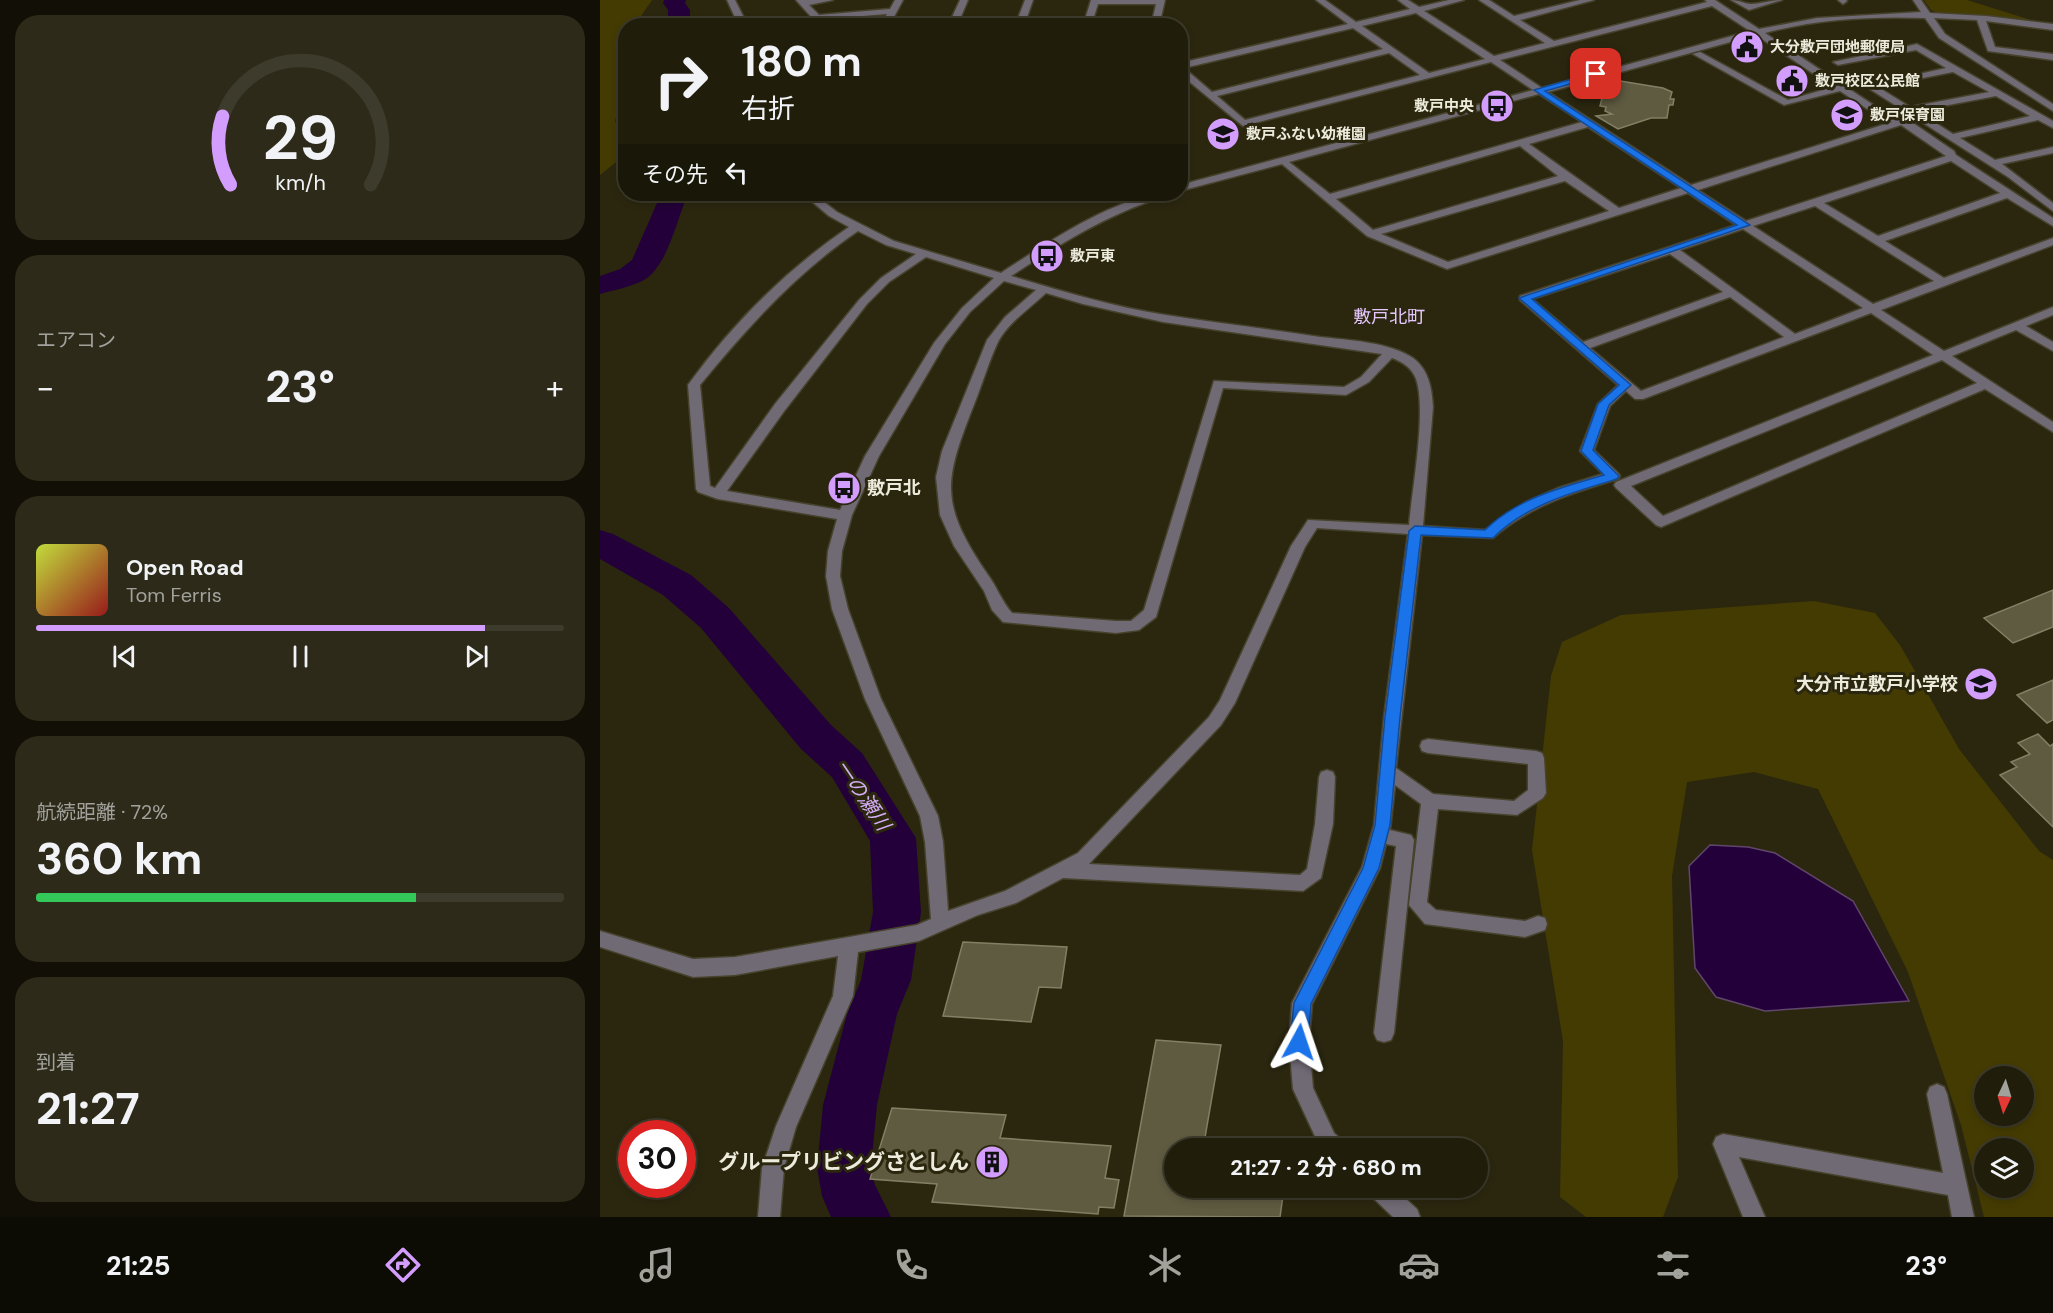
<!DOCTYPE html>
<html lang="ja">
<head>
<meta charset="utf-8">
<style>
	body { margin:0; font-family:"DM Sans","Noto Sans JP",sans-serif; background:#2d2a19; color:#f1f3f6; height:100vh; display:flex; flex-direction:column; font-size:22px; white-space:nowrap }
	* { box-sizing:border-box; margin:0 }
	p { font-size:20px; color:#a2a29d }
	.icon { flex:none; width:33px; height:33px; fill:none; stroke:currentColor; stroke-width:2; stroke-linecap:round; stroke-linejoin:round }
	.map { position:relative; flex:1; overflow:hidden }
	.details { display:flex; flex-direction:column; gap:15px; padding:15px; background:#121006; width:600px }
	.details>* { flex:none }
	.hud { position:absolute; left:18px; top:18px; width:570px; height:183px; border-radius:24px; box-shadow:0 3px 9px #0003,0 0 0 2px #3d3b2c; background:#201d0b; color:#f1f3f6; overflow:hidden }
	.needle { width:39px; rotate:184deg }
	.buttons { position:absolute; left:1374px; top:1066px; display:grid; gap:12px }
	.buttons a { display:grid; place-items:center; width:60px; height:60px; border-radius:50%; background:#201d0b; box-shadow:0 3px 9px #0003,0 0 0 2px #3d3b2c; font-size:30px }
	.speed { position:absolute; left:18px; top:1120px; display:flex; gap:12px; font-size:30px; font-weight:700; text-align:center }
	.speed>* { display:grid; place-content:center; width:78px; height:78px; border-radius:50%; background:#201d0b; box-shadow:0 3px 9px #0003,0 0 0 2px #3d3b2c; line-height:1 }
	.speed .limit { border:9px solid #d22; background:#fff; color:#111 }
	.pin { position:absolute; display:grid; place-items:center; width:51px; height:51px; color:#fff; margin:-26px; border-radius:12px; box-shadow:0 3px 9px #0006 }
	.me { position:absolute; width:66px; margin:-33px; rotate:5deg; stroke-linejoin:round; filter:drop-shadow(0 0 4px #0008) }
	.turn { display:flex; align-items:center; gap:21px; height:126px; padding:0 24px; font-size:27px }
	.turn .icon { width:78px; height:78px; stroke-width:2.5 }
	.turn b { display:block; font-size:42px; line-height:51px }
	.then { display:flex; align-items:center; height:57px; padding:0 24px; background:#0003; gap:12px; font-size:22px }
	.big { font-size:45px; font-weight:700; line-height:1.1 }
	.details .tile { flex:1; display:flex; flex-direction:column; justify-content:center; gap:9px; min-width:0; padding:0 21px; border-radius:24px; background:#2d2a19 }
	.details .dial { align-items:center; gap:0 }
	.dial svg { height:156px; overflow:visible; fill:none; stroke:#3d3b2c; stroke-width:7; stroke-linecap:round; text-anchor:middle }
	.dial text { fill:#f1f3f6; stroke:none }
	.song { display:flex; align-items:center; gap:18px }
	.cover { width:72px; height:72px; border-radius:9px; background:linear-gradient(135deg,hsl(70 70% 55%),hsl(0 70% 35%)) }
	.played { height:6px; border-radius:3px; background:linear-gradient(90deg,#d29dfd 85%,#3d3b2c 85%) }
	.keys { display:flex; justify-content:space-around; direction:ltr }
	.heat { display:flex; justify-content:space-between; align-items:center; font-size:33px; direction:ltr }
	.charge { height:9px; border-radius:4px; background:linear-gradient(90deg,#34c759 72%,#3d3b2c 0) }
	.trip { position:absolute; left:564px; top:1138px; width:324px; height:60px; border-radius:30px; background:#201d0b; box-shadow:0 3px 9px #0003,0 0 0 2px #3d3b2c; font-weight:700; line-height:60px; text-align:center }
	.tabs { display:flex; height:96px; justify-content:space-around; align-items:center; background:#0d0c04; color:#a2a29d }
	.tabs .icon { width:42px; height:42px }
	.tabs .selected { color:#d29dfd }
	.tabs b { font-size:27px; color:#f1f3f6 }
	main { display:flex; flex:1; min-height:0 }
	.map>svg:first-child { display:block }
	.green { fill:#443b03; fill-rule:evenodd }
	.water { fill:#230039; stroke:#60466a; stroke-width:1.5 }
	.lines { fill:none; stroke-linecap:round; stroke-linejoin:round }
	.river { fill:#230039; fill-rule:evenodd }
	.building { fill:#5f5b41; stroke:#837f64; stroke-width:1.5 }
	.minor-casing { stroke:#46422c; stroke-width:3 }
	.minor { fill:#706a75; fill-rule:evenodd }
	.route { fill:#1a73e8; stroke:#114b97; stroke-width:1.5 }
	.labels { text-anchor:middle; dominant-baseline:central; stroke-width:6; stroke-linejoin:round; paint-order:stroke }
	.far-poi-label { font-size:15px; font-weight:bold; fill:#edebdc; stroke:#2b270f; text-anchor:start }
	.far-quarter-label { font-size:18px; fill:#e5c7fe; stroke:#2b270f }
	.poi-label { font-size:18px; font-weight:bold; fill:#edebdc; stroke:#2b270f; text-anchor:start }
	.water-label { font-size:20px; font-style:italic; fill:#d6adf8; stroke:#2b270f }
	.near-poi-label { font-size:21px; font-weight:bold; fill:#edebdc; stroke:#2b270f; text-anchor:end }
</style>
</head>
<body>
<main>
<section class="details">
<div class="tile dial"><svg viewBox="0 0 100 80">
<path d="M14 69A42 42 0 1 1 86 69"/>
<path d="M14 69A42 42 0 0 1 10 34" stroke="#d29dfd"/>
<text x="50" y="56" font-size="32" font-weight="700">29</text>
<text x="50" y="72" font-size="11">km/h</text>
</svg></div>
<div class="tile"><p>エアコン</p>
<div class="heat"><a>−</a><b class="big">23°</b><a>+</a></div>
</div>
<div class="tile">
<div class="song"><i class="cover"></i><div><b>Open Road</b><p>Tom Ferris</p></div></div>
<div class="played"></div>
<div class="keys"><svg class="icon" aria-label="previous" viewBox="0 0 24 24"><path d="M18 5L8 12l10 7zM5 5v14"/></svg><svg class="icon" aria-label="pause" viewBox="0 0 24 24"><path d="M8 5v14M16 5v14"/></svg><svg class="icon" aria-label="next" viewBox="0 0 24 24"><path d="M6 5l10 7-10 7zM19 5v14"/></svg></div>
</div>
<div class="tile"><p>航続距離 · 72%</p><b class="big">360 km</b><div class="charge"></div></div>
<div class="tile"><p>到着</p><b class="big">21:27</b></div>
</section>
<div class="map">
<svg width="1453" height="1217" viewBox="0 0 1453 1217">
	<rect width="100%" height="100%" fill="#2b270f"/>
	<path class="green" d="M 0,0 L 52,0 L 37,22 L 38,25 L 26,26 L 25,105 L 15,120 L 25,155 L 0,175 Z
		M 1324,0 L 1367,0 L 1434,21 L 1336,12 L 1331,10 Z
		M 1214,601 L 1275,613 L 1300,645 L 1359,749 L 1439,851 L 1453,860 L 1453,1217 L 1384,1217 L 1361,1125 L 1308,972 L 1218,789 L 1154,772 L 1087,782 L 1072,876 L 1078,1177 L 1063,1217 L 986,1217 L 960,1197 L 963,1041 L 932,850 L 951,676 L 962,642 L 1021,615 ZM 1384,1077 L 1424,1077 L 1424,1116 L 1384,1116 ZM 1384,1149 L 1424,1149 L 1424,1188 L 1384,1188 Z"/>
	<path class="water" d="M 1110,845 L 1148,847 L 1175,853 L 1253,901 L 1309,1001 L 1165,1011 L 1116,997 L 1095,968 L 1089,866 Z"/>
	<g class="lines">
		<path class="river" d="M 64,0 L 86,0 L 85,3 L 90,10 L 90,26 L 68,26 L 68,10 L 63,3 Z
			M 61,194 L 88,194 C 77,218 68,266 44,280 C 31,287 14,290 0,294 L 0,276 L 20,269 L 32,260 Z
			M 0,530 L 13,534 L 91,575 L 129,608 L 231,725 L 262,753 L 316,838 L 321,912 L 311,980 L 297,1014 L 277,1105 L 271,1168 L 275,1185 L 291,1217 L 231,1217 L 222,1196 L 217,1168 L 223,1105 L 247,1014 L 261,980 L 273,912 L 270,841 L 232,777 L 201,749 L 101,628 L 63,595 L 0,559 Z"/>
	</g>
	<path class="building" d="M 1014,80 L 1063,88 L 1072,92 L 1070,99 L 1074,99 L 1073,105 L 1069,105 L 1067,118 L 1051,118 L 1018,129 L 996,116 L 1012,114 L 1005,111 L 1006,107 L 1000,106 L 1004,90 L 1011,91 Z
		M 1453,590 L 1453,627 L 1413,643 L 1384,618 Z
		M 1453,680 L 1453,720 L 1447,723 L 1417,695 Z
		M 1438,734 L 1450,746 L 1453,744 L 1453,827 L 1400,775 L 1417,767 L 1411,762 L 1430,754 L 1418,743 Z
		M 363,942 L 467,947 L 461,988 L 439,987 L 431,1022 L 343,1016 Z
		M 556,1040 L 621,1045 L 603,1149 L 574,1149 L 574,1188 L 684,1188 L 680,1217 L 524,1216 Z
		M 292,1108 L 406,1115 L 400,1138 L 511,1146 L 505,1178 L 519,1180 L 514,1208 L 499,1207 L 498,1214 L 332,1202 L 337,1184 L 270,1179 Z"/>
	<g class="lines">
		<defs>
			<path id="minor" d="M 127,0 L 135,0 L 148,26 L 139,26 Z
				M 196,0 L 233,0 L 209,5 L 219,15 L 290,9 L 295,0 L 303,0 L 289,26 L 280,26 L 287,14 L 214,20 Z
				M 360,0 L 368,0 L 357,26 L 348,26 Z
				M 425,0 L 433,0 L 424,26 L 415,26 Z
				M 491,0 L 565,0 L 559,26 L 551,26 L 556,4 L 498,4 L 491,26 L 483,26 Z
				M 716,0 L 725,0 L 756,22 L 810,9 L 798,0 L 808,0 L 819,7 L 849,0 L 864,0 L 824,11 L 894,56 L 945,43 L 879,0 L 889,0 L 914,16 L 980,0 L 994,0 L 920,20 L 954,41 L 1107,2 L 1105,0 L 1115,0 L 1159,29 L 1217,18 L 1321,12 L 1313,0 L 1321,0 L 1330,13 L 1386,16 L 1453,24 L 1453,30 L 1386,21 L 1395,47 L 1453,54 L 1453,60 L 1388,51 L 1377,20 L 1334,18 L 1345,34 L 1453,104 L 1453,111 L 1339,38 L 1325,18 C 1272,16 1216,19 1165,33 L 1287,114 L 1313,123 L 1354,151 L 1356,155 L 1453,218 L 1453,226 L 1407,198 L 1285,241 L 1344,278 L 1453,238 L 1453,245 L 1281,310 L 1344,351 L 1453,307 L 1453,315 L 1426,326 L 1453,342 L 1453,351 L 1416,330 L 1352,356 L 1453,422 L 1453,432 L 1385,389 L 1061,527 L 1056,525 L 1016,488 L 1014,485 L 1016,482 L 1333,355 L 1271,313 L 1043,399 L 1035,399 L 1026,391 L 1010,406 L 994,450 L 1018,473 L 1020,476 L 1018,479 C 972,493 929,506 893,538 L 822,535 L 796,768 L 833,794 L 914,801 L 928,790 L 928,764 L 828,753 L 822,751 L 820,746 L 822,741 L 828,739 L 936,751 L 942,753 L 944,758 L 946,793 L 943,798 L 917,815 L 838,809 L 827,902 L 836,910 L 925,921 L 938,916 L 945,918 L 947,924 L 945,930 L 925,937 L 825,924 L 809,905 L 821,804 L 795,785 L 790,830 L 811,835 L 814,840 L 794,1033 L 791,1040 L 784,1042 L 777,1040 L 774,1033 L 796,846 L 786,844 L 780,868 L 712,1004 L 709,1042 L 713,1088 L 734,1133 L 744,1142 L 747,1149 L 720,1147 L 693,1089 L 689,1042 L 692,1003 L 762,867 L 774,825 L 784,717 L 808,534 L 717,528 L 705,547 L 635,703 L 621,725 L 489,864 L 700,875 L 707,869 L 715,824 L 719,777 L 721,772 L 727,770 L 733,772 L 735,777 L 733,824 L 721,878 L 703,891 L 463,878 L 416,903 L 378,915 L 319,941 L 258,952 L 253,996 L 196,1127 L 184,1168 L 180,1217 L 158,1217 L 162,1168 L 176,1126 L 233,996 L 238,956 L 135,975 L 93,977 L 0,947 L 0,931 L 93,959 L 135,957 L 317,925 L 331,919 L 325,842 L 320,816 L 265,699 L 232,609 L 226,576 L 228,551 L 237,519 L 118,499 L 98,492 L 96,489 L 88,385 C 132,324 187,269 249,227 L 229,216 L 203,194 L 214,194 L 237,212 L 294,241 L 401,273 C 442,246 518,194 567,194 L 566,196 C 509,213 460,244 411,276 C 462,291 513,307 566,315 C 617,323 669,329 720,337 C 747,340 790,342 813,358 C 829,370 832,389 833,407 L 823,526 L 885,530 L 926,502 L 958,488 L 1003,474 L 980,451 L 998,404 L 1018,385 L 920,300 L 920,296 L 1136,225 L 1088,193 L 847,269 L 767,236 L 682,164 L 580,191 L 580,185 L 933,90 L 891,62 L 643,126 L 580,74 L 580,63 L 748,24 ZM 1112,6 L 1150,31 L 942,88 L 900,60 ZM 816,13 L 885,59 L 829,73 L 762,26 ZM 753,28 L 783,49 L 612,92 L 584,68 ZM 1156,35 L 1233,87 L 1188,100 L 1100,52 L 1093,54 L 1184,105 L 1240,91 L 1281,118 L 1292,122 L 1091,185 L 948,92 ZM 789,53 L 820,75 L 645,120 L 617,96 ZM 939,94 L 982,122 L 730,194 L 689,162 ZM 1301,125 L 1346,156 L 1146,221 L 1098,190 ZM 988,127 L 1081,188 L 1019,208 L 929,144 ZM 920,146 L 958,176 L 773,230 L 736,199 ZM 1351,161 L 1400,193 L 1278,236 L 1224,203 ZM 965,181 L 1009,211 L 848,262 L 781,234 ZM 1215,206 L 1334,281 L 1273,304 L 1153,226 ZM 1143,229 L 1263,308 L 1195,334 L 1080,250 ZM 258,231 L 286,245 L 316,254 L 281,278 L 259,300 L 175,404 L 115,488 L 110,486 L 100,385 C 147,328 196,273 258,231 ZM 1070,254 L 1123,292 L 983,342 L 932,299 ZM 326,257 L 394,278 L 362,308 L 334,343 L 265,456 L 240,510 L 127,491 L 185,410 L 267,304 L 289,282 ZM 404,281 L 436,290 L 405,317 L 387,340 L 342,451 L 336,477 L 340,515 L 354,546 L 384,591 L 392,610 L 403,622 L 516,633 L 539,630 L 556,617 L 623,388 L 746,395 L 769,382 L 792,358 C 803,362 812,368 816,379 C 827,409 812,490 809,525 L 708,520 L 691,546 L 620,700 L 609,717 L 478,853 L 405,891 L 348,911 L 343,842 L 338,816 L 281,699 L 248,609 L 240,576 L 242,551 L 252,515 L 279,456 L 345,344 L 370,312 ZM 446,293 L 483,304 L 563,322 L 782,354 L 761,377 L 744,387 L 614,381 L 544,610 L 531,621 L 516,621 L 412,613 C 402,602 397,587 388,575 C 338,502 344,481 375,402 C 383,382 389,361 398,342 C 408,323 430,308 446,293 ZM 1130,297 L 1184,337 L 1041,391 L 990,348 ZM 1342,360 L 1377,383 L 1063,516 L 1031,486 Z
				M 1131,0 C 1139,0 1145,4 1151,4 C 1160,4 1172,0 1182,0 L 1149,10 Z
				M 1238,0 L 1246,0 L 1247,1 L 1243,4 Z
				M 1317,44 L 1453,121 L 1453,128 L 1438,120 L 1360,138 L 1395,160 L 1453,147 L 1453,153 L 1402,164 L 1453,203 L 1453,211 L 1408,177 L 1265,86 L 1346,68 L 1316,50 L 1238,65 L 1233,62 ZM 1353,72 L 1389,92 L 1310,107 L 1278,87 ZM 1396,96 L 1430,116 L 1353,134 L 1317,111 Z
				M 1337,1084 L 1344,1087 L 1347,1094 L 1374,1217 L 1352,1217 L 1348,1195 L 1139,1157 L 1165,1217 L 1143,1217 L 1113,1144 L 1116,1137 L 1123,1134 L 1343,1173 L 1327,1094 L 1330,1087 Z
				M 768,1188 L 794,1188 L 817,1209 L 820,1217 L 793,1217 L 771,1196 Z"/>
		</defs>
		<use href="#minor" class="minor-casing"/>
		<use href="#minor" class="minor"/>
	</g>
	<path class="route" d="M 996,72 L 999,73 L 999,76 L 945,91 L 1150,225 L 932,299 L 1031,385 L 1009,405 L 993,450 L 1019,476 L 1017,479 C 973,492 926,505 893,538 L 821,535 L 800,717 L 790,825 L 779,868 L 711,1004 L 708,1042 L 705,1048 L 699,1050 L 692,1048 L 690,1042 L 694,1003 L 763,868 L 775,825 L 785,717 L 809,531 L 815,526 L 885,530 C 916,499 962,487 1004,475 L 981,451 L 998,404 L 1019,385 L 919,298 L 1137,225 L 934,90 Z"/>
	<defs>
		<symbol id="civic-disc" viewBox="-11 -11 22 22"><circle r="9.5" fill="#d29dfd" stroke="#2b270f"/><path d="M-.6-6.5H3V-4.5H.6V-3L4-1V1h2V6H-6V1h2V-1L-.6-3ZM-1.2 2.5V6h2.4V2.5Z" fill="#111"/></symbol>
		<symbol id="bus-disc" viewBox="-11 -11 22 22"><circle r="9.5" fill="#d29dfd" stroke="#2b270f"/><path d="M-5-6H5V4H4V6H2V4H-2V6H-4V4H-5ZM-3.5-4V0h7V-4ZM-3.5 1.2v1.5H-2V1.2ZM2 1.2v1.5H3.5V1.2Z" fill="#111"/></symbol>
		<symbol id="school-disc" viewBox="-11 -11 22 22"><circle r="9.5" fill="#d29dfd" stroke="#2b270f"/><path d="M0-5L7-2L0 1L-7-2ZM-4 1L0 2.5L4 1V4Q0 6-4 4Z" fill="#111"/></symbol>
		<symbol id="building-disc" viewBox="-11 -11 22 22"><circle r="9.5" fill="#d29dfd" stroke="#2b270f"/><path d="M-4-6H4V6H1V3H-1V6H-4ZM-2.5-4.3h1.7v1.8h-1.7ZM.8-4.3h1.7v1.8H.8ZM-2.5-1h1.7V.8h-1.7ZM.8-1h1.7V.8H.8Z" fill="#111"/></symbol>
	</defs>
	<g fill-rule="evenodd">
		<use href="#civic-disc" x="1128" y="28" width="38" height="38"/>
		<use href="#civic-disc" x="1173" y="62" width="38" height="38"/>
		<use href="#bus-disc" x="878" y="87" width="38" height="38"/>
		<use href="#school-disc" x="1228" y="96" width="38" height="38"/>
		<use href="#school-disc" x="604" y="115" width="38" height="38"/>
		<use href="#bus-disc" x="428" y="237" width="38" height="38"/>
		<use href="#bus-disc" x="225" y="469" width="38" height="38"/>
		<use href="#school-disc" x="1362" y="665" width="38" height="38"/>
		<use href="#building-disc" x="373" y="1143" width="38" height="38"/>
	</g>
	<g class="labels">
		<g class="far-poi-label">
			<text x="1170" y="47">大分敷戸団地郵便局</text>
			<text x="1215" y="81">敷戸校区公民館</text>
			<text x="874" y="106" text-anchor="end">敷戸中央</text>
			<text x="1270" y="115">敷戸保育園</text>
			<text x="646" y="134">敷戸ふない幼稚園</text>
			<text x="470" y="256">敷戸東</text>
		</g>
		<g class="far-quarter-label">
			<text x="789" y="317">敷戸北町</text>
		</g>
		<g class="poi-label">
			<text x="267" y="488">敷戸北</text>
			<text x="1358" y="684" text-anchor="end">大分市立敷戸小学校</text>
		</g>
		<g class="water-label">
			<text transform="translate(263 795) rotate(56)">一の瀬川</text>
		</g>
		<g class="near-poi-label">
			<text x="369" y="1162">グループリビングさとしん</text>
		</g>
	</g>
</svg>
<div class="buttons">
<a><svg class="needle" viewBox="-14 -14 28 28"><path d="M0-13l5 13h-10z" fill="#e53935"/><path d="M0 13l5-13h-10z" fill="#a2a29d"/></svg></a>
<a><svg class="icon" aria-label="layers" viewBox="0 0 24 24"><path d="M12 4l9 5-9 5-9-5zM3 14l9 5 9-5"/></svg></a>
</div>
<div class="speed"><div class="limit">30</div></div>
<div class="pin" style="left:996px;top:74px;background:#d93025"><svg class="icon" aria-label="arrive" viewBox="0 0 24 24"><path d="M6 21V4h12l-3 4 3 4H6"/></svg></div>
<svg class="me" style="left:699px;top:1042px" viewBox="-20 -20 40 40"><path d="M0-17L14 15 0 8-14 15z" fill="#1a73e8" stroke="#fff" stroke-width="4"/></svg>
<div class="trip">21:27 · 2 分 · 680 m</div>
<div class="hud">
<div class="turn"><svg class="icon" aria-label="right" viewBox="0 0 24 24"><path d="M7 20v-9h11M14 6l5 5-5 5"/></svg><div><b>180 m</b>右折</div></div>
<div class="then">その先<svg class="icon" aria-label="left" viewBox="0 0 24 24"><path d="M17 20v-9H6M10 6l-5 5 5 5"/></svg></div>
</div>
</div>
</main>
<nav class="tabs">
<b>21:25</b>
<svg class="icon selected" aria-label="directions" viewBox="0 0 24 24"><path d="M12 3l9 9-9 9-9-9zM9 14v-3h6M13 9l2 2-2 2"/></svg>
<svg class="icon" aria-label="music" viewBox="0 0 24 24"><path d="M9 18V5l10-2v13"/><circle cx="6" cy="18" r="3"/><circle cx="16" cy="16" r="3"/></svg>
<svg class="icon" aria-label="phone" viewBox="0 0 24 24"><path d="M5 4h4l2 5-3 2q2 4 5 5l2-3 5 2v4C11 20 4 13 5 4z"/></svg>
<svg class="icon" aria-label="climate" viewBox="0 0 24 24"><path d="M12 3v18M4 7l16 10M4 17L20 7"/></svg>
<svg class="icon" aria-label="car" viewBox="0 0 24 24"><path d="M5 17H2v-5l4-1 3-4h7l3 4 3 1v5h-3M9 17h6M6 11h13"/><circle cx="7" cy="17" r="2"/><circle cx="17" cy="17" r="2"/></svg>
<svg class="icon" aria-label="filters" viewBox="0 0 24 24"><path d="M4 7h16M4 17h16"/><circle cx="9" cy="7" r="2"/><circle cx="15" cy="17" r="2"/></svg>
<b>23°</b>
</nav>
</body>
</html>
